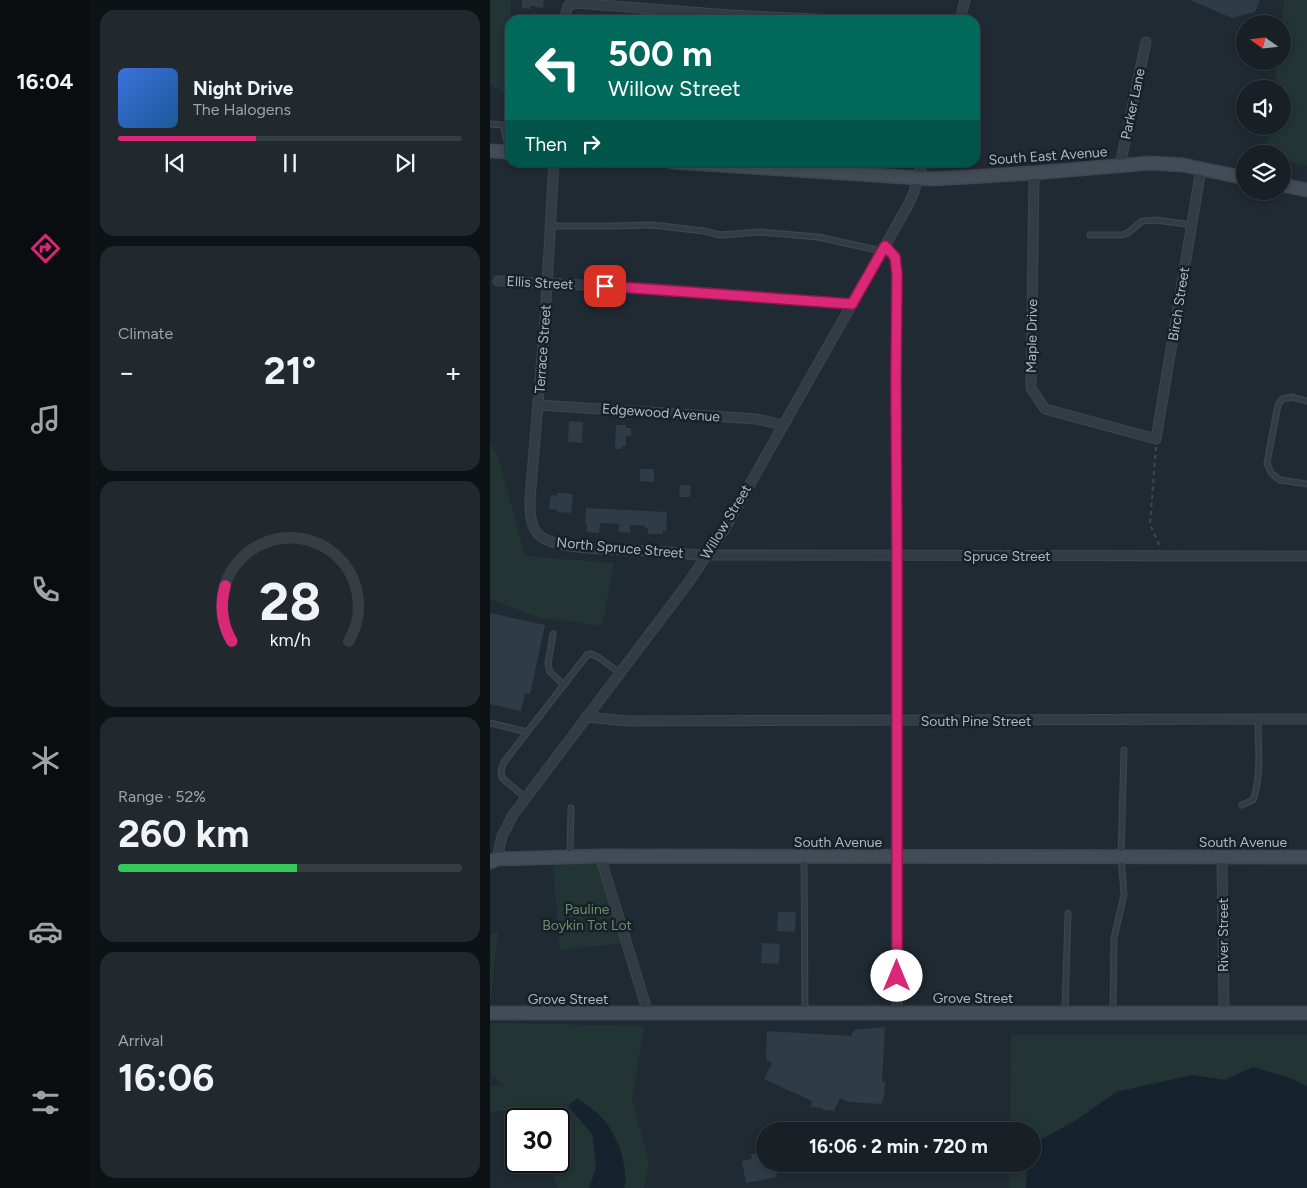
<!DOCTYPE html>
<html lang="en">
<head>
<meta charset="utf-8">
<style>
	body { margin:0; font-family:Figtree,sans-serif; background:#21282e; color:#f1f3f6; height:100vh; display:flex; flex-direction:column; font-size:19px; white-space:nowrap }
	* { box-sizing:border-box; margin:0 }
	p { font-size:16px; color:#9fa3a7 }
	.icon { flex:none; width:28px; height:28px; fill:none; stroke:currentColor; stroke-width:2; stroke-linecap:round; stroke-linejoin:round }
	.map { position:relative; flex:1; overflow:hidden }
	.drawer { display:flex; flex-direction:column; gap:10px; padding:10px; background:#0d1215; width:400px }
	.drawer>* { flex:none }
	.banner { position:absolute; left:15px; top:15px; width:475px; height:152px; border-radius:15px; box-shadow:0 2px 8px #0003,0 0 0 1px #363e43; background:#00695c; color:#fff; overflow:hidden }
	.needle { width:32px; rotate:285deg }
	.fabs { position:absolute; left:746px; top:15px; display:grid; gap:10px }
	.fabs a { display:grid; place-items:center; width:55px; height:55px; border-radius:50%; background:#182026; box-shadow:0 2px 8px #0003,0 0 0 1px #363e43; font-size:25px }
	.speed { position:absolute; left:15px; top:1108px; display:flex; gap:10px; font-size:25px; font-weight:700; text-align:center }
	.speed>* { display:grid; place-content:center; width:65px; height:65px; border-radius:50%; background:#182026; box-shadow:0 2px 8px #0003,0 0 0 1px #363e43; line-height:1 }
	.speed .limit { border:2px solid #111; border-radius:8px; background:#fff; color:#111 }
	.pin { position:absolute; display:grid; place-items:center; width:42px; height:42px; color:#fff; margin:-21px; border-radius:10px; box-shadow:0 2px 8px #0006 }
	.me { position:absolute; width:55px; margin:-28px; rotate:0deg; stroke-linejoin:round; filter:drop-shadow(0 0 4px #0008) }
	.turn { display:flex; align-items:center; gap:18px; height:105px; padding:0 20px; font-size:22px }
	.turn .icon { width:65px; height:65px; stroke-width:2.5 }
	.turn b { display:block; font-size:35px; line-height:42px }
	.then { display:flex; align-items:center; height:48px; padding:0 20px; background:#0003; gap:10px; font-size:19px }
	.big { font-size:38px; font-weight:700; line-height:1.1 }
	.drawer .tile { flex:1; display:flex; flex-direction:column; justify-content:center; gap:8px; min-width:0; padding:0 18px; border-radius:15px; background:#21282e }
	.drawer .dial { align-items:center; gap:0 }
	.dial svg { height:130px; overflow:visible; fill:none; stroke:#363e43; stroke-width:7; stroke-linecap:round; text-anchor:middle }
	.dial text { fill:#f1f3f6; stroke:none }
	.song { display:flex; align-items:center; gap:15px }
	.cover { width:60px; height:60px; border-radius:8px; background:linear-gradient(135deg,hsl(220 70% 55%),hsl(210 70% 35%)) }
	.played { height:5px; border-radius:2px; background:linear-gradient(90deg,#db2777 40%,#363e43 40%) }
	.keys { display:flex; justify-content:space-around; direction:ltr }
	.heat { display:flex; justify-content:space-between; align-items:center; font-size:28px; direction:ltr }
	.charge { height:8px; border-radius:4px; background:linear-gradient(90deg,#34c759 52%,#363e43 0) }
	.trip { position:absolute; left:266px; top:1122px; width:285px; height:50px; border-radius:25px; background:#182026; box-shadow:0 2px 8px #0003,0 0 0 1px #363e43; font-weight:700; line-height:50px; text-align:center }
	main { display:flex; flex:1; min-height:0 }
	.tabs { display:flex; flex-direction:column; width:90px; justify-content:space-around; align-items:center; background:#0a0d0f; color:#9fa3a7 }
	.tabs .icon { width:35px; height:35px }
	.tabs .selected { color:#db2777 }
	.tabs b { font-size:22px; color:#f1f3f6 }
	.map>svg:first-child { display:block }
	.green { fill:#223434 }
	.water { fill:#15232f }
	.building { fill:#2f3c46 }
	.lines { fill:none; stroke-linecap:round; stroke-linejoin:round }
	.lane-casing { stroke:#3d454d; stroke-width:7 }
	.street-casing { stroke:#3d454d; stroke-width:11 }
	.secondary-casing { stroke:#3d454d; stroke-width:15 }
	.path { stroke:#3a4d4c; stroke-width:2; stroke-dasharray:4 4; stroke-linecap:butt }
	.lane { stroke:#333c44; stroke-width:4.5 }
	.street { stroke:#333c44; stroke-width:9 }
	.secondary { stroke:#424c56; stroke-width:12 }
	.route-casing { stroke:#8e194d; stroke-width:12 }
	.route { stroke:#db2777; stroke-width:9 }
	.labels { text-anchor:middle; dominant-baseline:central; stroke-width:5; stroke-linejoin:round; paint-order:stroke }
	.street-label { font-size:14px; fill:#adb7c1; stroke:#192128 }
	.park-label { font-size:14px; fill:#678f6c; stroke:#192128 }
</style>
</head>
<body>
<main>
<nav class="tabs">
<b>16:04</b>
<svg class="icon selected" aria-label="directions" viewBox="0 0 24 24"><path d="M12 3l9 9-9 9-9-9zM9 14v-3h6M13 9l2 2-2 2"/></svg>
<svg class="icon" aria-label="music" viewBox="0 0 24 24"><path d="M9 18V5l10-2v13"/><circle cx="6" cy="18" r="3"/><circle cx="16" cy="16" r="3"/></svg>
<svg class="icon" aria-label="phone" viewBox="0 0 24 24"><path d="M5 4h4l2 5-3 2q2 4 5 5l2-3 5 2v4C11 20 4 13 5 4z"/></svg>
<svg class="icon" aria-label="climate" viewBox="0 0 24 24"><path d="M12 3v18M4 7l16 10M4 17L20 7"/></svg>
<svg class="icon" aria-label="car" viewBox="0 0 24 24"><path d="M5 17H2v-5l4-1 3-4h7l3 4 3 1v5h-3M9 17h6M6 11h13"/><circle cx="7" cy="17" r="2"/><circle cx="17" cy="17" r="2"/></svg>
<svg class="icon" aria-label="filters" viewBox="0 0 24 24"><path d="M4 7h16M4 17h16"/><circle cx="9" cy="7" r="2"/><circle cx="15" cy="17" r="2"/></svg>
</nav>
<section class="drawer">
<div class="tile">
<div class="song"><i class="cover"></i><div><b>Night Drive</b><p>The Halogens</p></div></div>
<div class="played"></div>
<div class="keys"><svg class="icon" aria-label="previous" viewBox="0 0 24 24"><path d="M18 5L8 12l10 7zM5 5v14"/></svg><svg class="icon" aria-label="pause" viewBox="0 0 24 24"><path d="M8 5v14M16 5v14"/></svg><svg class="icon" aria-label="next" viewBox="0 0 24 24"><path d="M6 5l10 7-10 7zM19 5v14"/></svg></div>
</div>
<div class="tile"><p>Climate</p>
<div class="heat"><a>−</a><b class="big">21°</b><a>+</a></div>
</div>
<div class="tile dial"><svg viewBox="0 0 100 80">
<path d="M14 69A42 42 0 1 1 86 69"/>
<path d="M14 69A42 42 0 0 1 10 35" stroke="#db2777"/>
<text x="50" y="56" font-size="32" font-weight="700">28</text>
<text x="50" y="72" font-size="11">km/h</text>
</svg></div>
<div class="tile"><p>Range · 52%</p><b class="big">260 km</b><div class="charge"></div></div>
<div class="tile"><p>Arrival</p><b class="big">16:06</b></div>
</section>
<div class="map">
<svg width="817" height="1188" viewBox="0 0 817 1188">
	<rect width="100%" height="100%" fill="#202a33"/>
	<path class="green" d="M 0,0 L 21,0 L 20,96 L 0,85 Z
		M 794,0 L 817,0 L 817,166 L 793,161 L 792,154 L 776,154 L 779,126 L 792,126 L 792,89 L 784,89 L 787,61 L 792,61 L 792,24 Z
		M 0,442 L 9,460 L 35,556 L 124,563 L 112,626 L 47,617 L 0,599 Z
		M 110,856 L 137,943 L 70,950 L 62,857 Z
		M 8,932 L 1,1000 L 0,1000 L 0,934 Z
		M 0,1023 L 154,1026 L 142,1100 L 159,1162 L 154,1188 L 134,1188 L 136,1181 L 130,1147 L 79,1106 L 103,1135 L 106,1169 L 99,1188 L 67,1188 L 61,1161 L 69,1161 L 69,1119 L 38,1119 L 32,1109 L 0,1112 L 0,1085 L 15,1087 L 0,1073 Z
		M 521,1035 L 817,1035 L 817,1086 L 797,1077 L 763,1067 L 735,1080 L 702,1075 L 585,1121 L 543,1144 L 542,1131 L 520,1131 Z
		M 520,1164 L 538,1164 L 536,1188 L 517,1188 L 519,1187 Z"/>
	<path class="water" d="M 763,1067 L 797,1077 L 817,1086 L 817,1188 L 536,1188 L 538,1164 L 542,1164 L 543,1144 L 585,1121 L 626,1092 L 702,1075 L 735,1080 Z
		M 87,1098 C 95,1104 105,1110 112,1118 C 127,1133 139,1167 134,1188 L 99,1188 L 106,1169 L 103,1135 L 78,1106 Z"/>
	<path class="building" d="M 32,0 L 54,0 L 53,8 L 40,6 L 40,9 L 32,8 Z
		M 700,0 L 770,0 L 765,12 L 742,18 Z
		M 79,421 L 93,422 L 92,443 L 78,442 Z
		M 126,425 L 136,425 L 136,428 L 141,428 L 141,436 L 136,436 L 136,446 L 132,446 L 132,449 L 125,449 Z
		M 150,469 L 164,469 L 164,482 L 150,481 Z
		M 190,485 L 201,486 L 200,497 L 189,497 Z
		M 67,493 L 83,494 L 81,513 L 67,512 L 67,510 L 59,509 L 61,495 L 67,496 Z
		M 96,508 L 177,512 L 176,531 L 173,531 L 173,534 L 158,534 L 158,528 L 155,528 L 155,526 L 140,525 L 140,533 L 129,532 L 129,524 L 110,523 L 109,533 L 97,532 L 97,523 L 95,523 Z
		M 0,613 L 55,625 L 40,694 L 35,693 L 31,711 L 0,704 Z
		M 288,912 L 306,912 L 305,932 L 287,931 Z
		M 272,943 L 290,944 L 289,964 L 271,963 Z
		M 395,1027 L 392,1082 L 395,1082 L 394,1096 L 391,1104 L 359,1102 L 350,1098 L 344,1111 L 334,1110 L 331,1108 L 321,1107 L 322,1101 L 274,1079 L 282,1063 L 276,1060 L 277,1031 L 361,1036 L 364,1030 Z
		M 275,1152 L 275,1164 L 285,1164 L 287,1177 L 256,1183 L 252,1161 L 262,1159 L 261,1154 Z"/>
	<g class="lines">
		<defs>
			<path id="lane" d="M 0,124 L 13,125 L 19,151
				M 60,226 L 120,226 L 162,225 L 214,231 L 230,235 L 270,232 L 328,237 L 392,251
				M 600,235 L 632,235 L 638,233 L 652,221 L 666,220 L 702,225
				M 817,401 L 801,397 L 792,399 L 788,405 L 777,463 L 781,473 L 790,480 L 817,484
				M 63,634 L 58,664 L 60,672 L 74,685
				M 0,723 L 37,732
				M 36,798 L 12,778 L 11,770 L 14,762 L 97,655 L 101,654 L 108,657 L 130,673
				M 752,805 L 763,800 C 772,775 768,745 768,720
				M 80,855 L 81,808
				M 314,857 L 315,1011
				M 575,1011 L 578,913
				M 623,1012 L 624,938 L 634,895 L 631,856 L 634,750"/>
			<path id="street" d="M 74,20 L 78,6 L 84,3 L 240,15 L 347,20
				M 470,20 L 475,0
				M 64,162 L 55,320 L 40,499 C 40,510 40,524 47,533 C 62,552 137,549 162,551 C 177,551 192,554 208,555 L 817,556
				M 630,165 L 656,42
				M 544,173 L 541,388 L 555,409 L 666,439 L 711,169
				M 395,246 L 405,257 L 407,274 L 406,379 L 407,556 L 407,1013
				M 8,281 L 154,288 L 361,304
				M 48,405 L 267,419 L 292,425
				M 96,717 L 138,721 L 817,719
				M 110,856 L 158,1013
				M 732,857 L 734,1013
				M 7,859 L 12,836 L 23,815 L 198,583 L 234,530 L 417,207 L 424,192 L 432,162"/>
			<path id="secondary" d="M 0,151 L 20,152
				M 182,162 L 444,179 L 544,173 L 660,163 L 693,165 L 755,178
				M 792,185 L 817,190
				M 0,862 L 7,859 L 110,856 L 817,857
				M 0,1013 L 817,1013"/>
		</defs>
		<use href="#lane" class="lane-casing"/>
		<use href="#street" class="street-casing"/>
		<use href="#secondary" class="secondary-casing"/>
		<path class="path" d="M 666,447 L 660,524 L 670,547"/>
		<use href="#lane" class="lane"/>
		<use href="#street" class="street"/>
		<use href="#secondary" class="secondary"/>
	</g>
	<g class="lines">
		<defs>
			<path id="route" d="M 115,286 L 362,304 L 395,246 L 405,257 L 407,274 L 406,379 L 407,556 L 407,976"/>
		</defs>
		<use href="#route" class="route-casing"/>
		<use href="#route" class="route"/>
	</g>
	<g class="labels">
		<g class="street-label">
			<text transform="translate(643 104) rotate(-78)">Parker Lane</text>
			<text transform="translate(558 156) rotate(-4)">South East Avenue</text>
			<text transform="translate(50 283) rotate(3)">Ellis Street</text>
			<text transform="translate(689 304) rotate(-81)">Birch Street</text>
			<text transform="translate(542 336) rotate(-89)">Maple Drive</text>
			<text transform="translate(53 349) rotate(-86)">Terrace Street</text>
			<text transform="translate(171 413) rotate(4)">Edgewood Avenue</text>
			<text transform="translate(236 522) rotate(-59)">Willow Street</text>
			<text transform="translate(130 548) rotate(5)">North Spruce Street</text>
			<text x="517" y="556">Spruce Street</text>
			<text x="486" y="721">South Pine Street</text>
			<text x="348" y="842">South Avenue</text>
			<text x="753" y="842">South Avenue</text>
			<text transform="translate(733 935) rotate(-90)">River Street</text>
			<text x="483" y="998">Grove Street</text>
			<text x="78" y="999">Grove Street</text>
		</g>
		<g class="park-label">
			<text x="97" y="909">Pauline<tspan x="97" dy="16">Boykin Tot Lot</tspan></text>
		</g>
	</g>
</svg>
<div class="fabs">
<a><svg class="needle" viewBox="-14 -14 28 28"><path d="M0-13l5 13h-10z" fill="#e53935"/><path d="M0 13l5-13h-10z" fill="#9fa3a7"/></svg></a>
<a><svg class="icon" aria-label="sound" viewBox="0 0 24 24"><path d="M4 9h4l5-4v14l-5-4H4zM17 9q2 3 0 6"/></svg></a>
<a><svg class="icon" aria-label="layers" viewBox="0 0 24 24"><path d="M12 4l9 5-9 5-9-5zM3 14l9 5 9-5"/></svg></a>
</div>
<div class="speed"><div class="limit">30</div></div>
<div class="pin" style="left:115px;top:286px;background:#d93025"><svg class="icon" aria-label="arrive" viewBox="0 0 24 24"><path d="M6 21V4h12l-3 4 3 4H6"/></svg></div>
<svg class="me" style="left:407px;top:976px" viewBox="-20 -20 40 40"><circle r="19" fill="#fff"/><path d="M0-13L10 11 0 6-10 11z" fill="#db2777"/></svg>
<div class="trip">16:06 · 2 min · 720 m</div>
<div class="banner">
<div class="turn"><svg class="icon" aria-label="left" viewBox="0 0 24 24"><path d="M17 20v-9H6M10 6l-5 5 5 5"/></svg><div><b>500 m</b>Willow Street</div></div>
<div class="then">Then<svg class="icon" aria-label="right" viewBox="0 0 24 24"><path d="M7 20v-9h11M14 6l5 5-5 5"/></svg></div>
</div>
</div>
</main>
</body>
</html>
